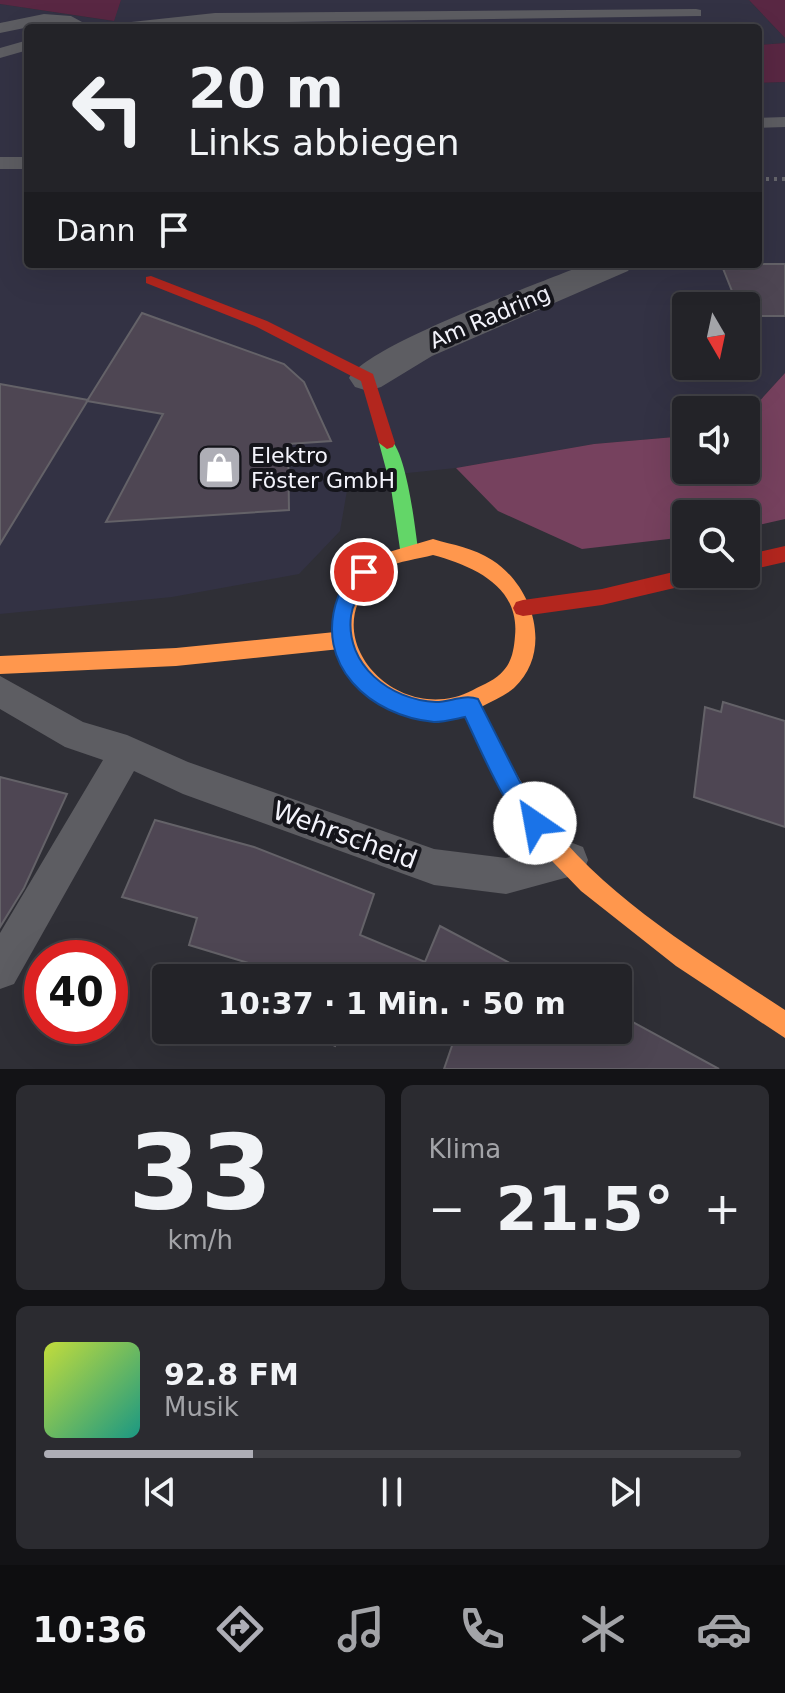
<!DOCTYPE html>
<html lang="de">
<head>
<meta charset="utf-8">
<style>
	body { margin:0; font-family:"DejaVu Sans",sans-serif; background:#2b2b30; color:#f1f3f6; height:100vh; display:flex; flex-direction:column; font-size:30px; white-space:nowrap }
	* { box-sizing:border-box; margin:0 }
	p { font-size:26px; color:#a3a4a8 }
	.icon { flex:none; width:44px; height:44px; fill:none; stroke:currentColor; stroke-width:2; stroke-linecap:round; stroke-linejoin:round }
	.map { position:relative; height:1069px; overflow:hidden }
	.sheet { display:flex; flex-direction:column; gap:16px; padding:16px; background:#131316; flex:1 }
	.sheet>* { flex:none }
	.hud { position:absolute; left:24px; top:24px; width:738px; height:244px; border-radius:8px; box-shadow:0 8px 32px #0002,0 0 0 2px #404045; background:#232328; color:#f1f3f6; overflow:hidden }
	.needle { width:52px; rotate:171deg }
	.buttons { position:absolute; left:672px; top:292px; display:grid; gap:16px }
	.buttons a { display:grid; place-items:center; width:88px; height:88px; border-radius:8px; background:#232328; box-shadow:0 8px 32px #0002,0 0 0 2px #404045; font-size:40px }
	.speed { position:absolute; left:24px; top:940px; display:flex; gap:16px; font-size:40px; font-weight:700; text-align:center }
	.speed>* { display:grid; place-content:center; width:104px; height:104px; border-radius:50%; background:#232328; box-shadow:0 8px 32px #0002,0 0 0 2px #404045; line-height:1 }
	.speed .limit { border:12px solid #d22; background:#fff; color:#111 }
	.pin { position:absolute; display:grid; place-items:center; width:68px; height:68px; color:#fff; margin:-34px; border:4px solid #fff; border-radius:50%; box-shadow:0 2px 8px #0007 }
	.me { position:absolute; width:88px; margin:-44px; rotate:327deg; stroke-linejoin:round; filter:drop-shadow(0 0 6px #0008) }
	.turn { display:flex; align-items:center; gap:28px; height:168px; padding:0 32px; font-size:36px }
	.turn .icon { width:104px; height:104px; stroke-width:2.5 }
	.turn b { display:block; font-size:56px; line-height:68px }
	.then { display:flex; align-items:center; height:76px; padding:0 32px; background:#0003; gap:16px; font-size:30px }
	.big { font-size:60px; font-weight:700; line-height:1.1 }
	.sheet .widget { flex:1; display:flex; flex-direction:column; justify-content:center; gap:12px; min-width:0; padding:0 28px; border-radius:12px; background:#2b2b30 }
	.sheet .dial { align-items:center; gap:0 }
	.dial b { font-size:104px; line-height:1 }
	.song { display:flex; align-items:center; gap:24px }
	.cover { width:96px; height:96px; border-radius:12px; background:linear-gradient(135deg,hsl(70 70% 55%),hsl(170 70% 35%)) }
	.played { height:8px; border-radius:4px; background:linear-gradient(90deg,#aeaeb6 30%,#404045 30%) }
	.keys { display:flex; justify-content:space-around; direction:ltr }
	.heat { display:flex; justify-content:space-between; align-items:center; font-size:44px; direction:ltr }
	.sheet .tiles { flex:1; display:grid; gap:16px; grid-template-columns:1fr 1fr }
	.widget:last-child { grid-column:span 2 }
	.trip { position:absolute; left:152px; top:964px; width:480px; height:80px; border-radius:8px; background:#232328; box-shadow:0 8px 32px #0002,0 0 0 2px #404045; font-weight:700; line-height:80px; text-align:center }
	.tabs { display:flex; height:128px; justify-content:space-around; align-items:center; background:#0e0e10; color:#a3a4a8 }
	.tabs .icon { width:56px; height:56px }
	.tabs .current { color:#aeaeb6 }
	.tabs b { font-size:36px; color:#f1f3f6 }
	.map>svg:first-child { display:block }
	.built { fill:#333244; fill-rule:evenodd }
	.green { fill:#592743 }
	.forest { fill:#76415e }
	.building { fill:#4e4653; stroke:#646268; stroke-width:2 }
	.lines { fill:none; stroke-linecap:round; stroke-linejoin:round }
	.path { stroke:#65656b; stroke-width:4; stroke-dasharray:3 5; stroke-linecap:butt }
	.lane { fill:#5d5d62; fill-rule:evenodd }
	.street { fill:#5d5d62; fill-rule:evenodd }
	.fast { fill:#63d668; fill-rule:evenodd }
	.slow { fill:#ff974d; fill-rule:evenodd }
	.jam { fill:#b3261e; fill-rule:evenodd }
	.route { fill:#1a73e8; stroke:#114b97; stroke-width:2 }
	.labels { text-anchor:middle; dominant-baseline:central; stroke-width:8; stroke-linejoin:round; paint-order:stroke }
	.street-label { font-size:22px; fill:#f3f3fb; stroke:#15151b }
	.poi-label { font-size:22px; fill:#f3f3fb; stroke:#15151b; text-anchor:start }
	.near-street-label { font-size:26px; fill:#f3f3fb; stroke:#15151b }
</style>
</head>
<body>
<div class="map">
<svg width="785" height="1069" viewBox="0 0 785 1069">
	<rect width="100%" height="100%" fill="#2f2f36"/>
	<path class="built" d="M 121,0 L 749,0 L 785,38 L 785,43 L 758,45 L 758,28 L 28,28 L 28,264 L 758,264 L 758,83 L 785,82 L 785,373 L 746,416 L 746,410 L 686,410 L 686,436 L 594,444 L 456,468 L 349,479 L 340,531 L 299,574 L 172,597 L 0,614 L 0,4 L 113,21 ZM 686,306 L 746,306 L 746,366 L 686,366 Z"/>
	<path class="green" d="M 0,0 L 121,0 L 114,21 L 0,4 Z
		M 749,0 L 785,0 L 785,38 Z
		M 785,43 L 785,82 L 758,83 L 758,45 Z"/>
	<path class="forest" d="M 785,373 L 785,519 L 746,528 L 746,514 L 686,514 L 686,537 L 582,549 L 498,511 L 456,468 L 594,444 L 686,436 L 686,470 L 746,470 L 746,416 Z"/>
	<path class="building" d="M 726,264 L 785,264 L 785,316 L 746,316 L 746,306 L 738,306 L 722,266 L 727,266 Z
		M 142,313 L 284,364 L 304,382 L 331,441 L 288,444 L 289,510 L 106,522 L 163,414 L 87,401 Z
		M 0,384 L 88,400 L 0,544 Z
		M 723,702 L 785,721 L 785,827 L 694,797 L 705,707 L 721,712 Z
		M 0,777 L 67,794 L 24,888 L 0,927 Z
		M 155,820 L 254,847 L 374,894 L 360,935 L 425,962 L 440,926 L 538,978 L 249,978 L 255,965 L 189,945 L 197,918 L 122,897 Z
		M 618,1014 L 719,1069 L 444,1069 L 455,1037 L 443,1030 L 618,1030 Z
		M 299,1030 L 340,1030 L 335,1046 Z"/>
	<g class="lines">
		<path class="path" d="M 758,179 L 785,179"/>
		<path class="lane" d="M 696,9 L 701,10 L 701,16 L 215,23 L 164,28 L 114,28 L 122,23 L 215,13 Z
			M 44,14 L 71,16 L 93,28 L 44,24 L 0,33 L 0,23 Z
			M 28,40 L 28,50 L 0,58 L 0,48 Z
			M 785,117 L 785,127 L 758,128 L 758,118 Z
			M 0,157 L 28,157 L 28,169 L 0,169 Z
			M 0,676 L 83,722 L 127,735 L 188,762 L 434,849 L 506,858 L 570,842 L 583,847 L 588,860 L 583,873 L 506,894 L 434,885 L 183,794 L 134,771 L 14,984 L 0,989 L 0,933 L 103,760 L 65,747 L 0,709 Z"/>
		<path class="street" d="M 586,264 L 633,264 L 628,271 L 432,356 L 381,387 L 368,391 L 355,387 L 349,378 C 369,344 541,283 586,264 Z"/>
		<path class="fast" d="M 387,437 C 406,444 415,528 418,549 L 415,554 L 403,554 L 400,549 L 391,488 L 379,443 Z"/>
		<path class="slow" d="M 433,539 C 453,545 474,548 492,560 C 533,586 554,651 514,688 C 505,696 492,701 481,707 C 500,743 518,781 542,814 C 605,898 699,953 785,1010 L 785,1038 L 676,966 L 581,891 L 553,862 L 518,817 L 464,716 C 415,736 354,697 340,649 L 176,666 L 0,674 L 0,656 L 176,648 L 335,632 L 333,626 L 343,585 L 372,557 ZM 433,555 C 473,566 520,586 515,636 C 514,649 512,661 504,670 C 496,680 484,684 473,690 C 399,729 315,639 373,581 C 377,577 381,571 386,568 C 399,561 418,559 433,555 Z"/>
		<path class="jam" d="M 151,276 L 267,321 L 373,374 L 395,443 L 393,447 L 387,449 L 379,443 L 361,381 L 257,327 L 146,283 L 146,277 Z
			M 785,546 L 785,562 L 746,571 L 746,555 Z
			M 686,569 L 686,574 L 709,574 L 707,580 L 700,582 L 602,605 L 523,616 L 516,614 L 513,608 L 516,602 L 523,600 L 602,589 Z"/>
	</g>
	<path class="route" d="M 364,564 L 371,567 L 374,572 C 367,587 353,598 351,616 C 345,665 390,700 436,702 C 450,702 464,694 478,699 L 519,780 L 546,823 L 543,831 L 535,834 C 512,825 477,742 465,717 C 455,719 444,722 434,722 C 370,716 313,665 338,597 C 343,585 352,569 364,564 Z"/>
	<defs>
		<symbol id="shop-square" viewBox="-11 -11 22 22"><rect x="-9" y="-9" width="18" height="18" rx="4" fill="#aeaeb6" stroke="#15151b"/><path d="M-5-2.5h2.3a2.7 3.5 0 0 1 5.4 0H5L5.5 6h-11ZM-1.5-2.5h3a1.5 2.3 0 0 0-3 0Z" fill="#fff"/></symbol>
	</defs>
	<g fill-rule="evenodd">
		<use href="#shop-square" x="194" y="442" width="51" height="51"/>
	</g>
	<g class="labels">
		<g class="street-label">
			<text transform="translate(490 317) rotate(-23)">Am Radring</text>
		</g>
		<g class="poi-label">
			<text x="251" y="455">Elektro<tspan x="251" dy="25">Föster GmbH</tspan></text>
		</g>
		<g class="near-street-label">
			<text transform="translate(345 835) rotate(20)">Wehrscheid</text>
		</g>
	</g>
</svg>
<div class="buttons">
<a><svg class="needle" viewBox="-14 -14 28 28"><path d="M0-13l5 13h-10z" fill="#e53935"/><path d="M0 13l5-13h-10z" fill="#a3a4a8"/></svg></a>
<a><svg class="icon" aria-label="sound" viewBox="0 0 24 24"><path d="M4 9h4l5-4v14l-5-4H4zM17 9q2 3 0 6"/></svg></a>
<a><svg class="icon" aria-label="search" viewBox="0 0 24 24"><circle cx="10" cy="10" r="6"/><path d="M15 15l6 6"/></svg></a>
</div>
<div class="speed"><div class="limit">40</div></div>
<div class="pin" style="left:364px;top:572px;background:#d93025"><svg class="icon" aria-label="arrive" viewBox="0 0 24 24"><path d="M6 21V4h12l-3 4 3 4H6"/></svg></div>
<svg class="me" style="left:535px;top:823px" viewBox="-20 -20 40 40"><circle r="19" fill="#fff"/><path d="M0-13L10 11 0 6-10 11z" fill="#1a73e8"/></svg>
<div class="trip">10:37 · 1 Min. · 50 m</div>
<div class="hud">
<div class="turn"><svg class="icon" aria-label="left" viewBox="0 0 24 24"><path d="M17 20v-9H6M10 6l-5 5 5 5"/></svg><div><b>20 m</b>Links abbiegen</div></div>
<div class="then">Dann<svg class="icon" aria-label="arrive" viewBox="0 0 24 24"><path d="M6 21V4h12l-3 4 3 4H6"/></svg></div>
</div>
</div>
<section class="sheet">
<div class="tiles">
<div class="widget dial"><b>33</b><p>km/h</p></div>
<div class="widget"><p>Klima</p>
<div class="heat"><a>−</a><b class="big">21.5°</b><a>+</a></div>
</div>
<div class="widget">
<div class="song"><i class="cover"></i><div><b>92.8 FM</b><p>Musik</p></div></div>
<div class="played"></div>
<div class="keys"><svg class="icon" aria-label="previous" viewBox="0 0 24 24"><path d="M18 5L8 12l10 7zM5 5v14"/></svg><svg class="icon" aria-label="pause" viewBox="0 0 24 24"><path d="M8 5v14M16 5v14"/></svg><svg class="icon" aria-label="next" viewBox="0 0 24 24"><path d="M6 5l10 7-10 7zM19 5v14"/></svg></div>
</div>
</div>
</section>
<nav class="tabs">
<b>10:36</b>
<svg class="icon current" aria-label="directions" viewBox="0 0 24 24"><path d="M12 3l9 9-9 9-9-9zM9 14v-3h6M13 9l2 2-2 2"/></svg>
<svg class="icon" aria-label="music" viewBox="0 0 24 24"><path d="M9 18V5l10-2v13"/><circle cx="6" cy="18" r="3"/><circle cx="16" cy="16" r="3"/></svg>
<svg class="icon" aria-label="phone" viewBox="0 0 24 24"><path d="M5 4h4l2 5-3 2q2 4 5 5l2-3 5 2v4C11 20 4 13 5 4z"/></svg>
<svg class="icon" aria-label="climate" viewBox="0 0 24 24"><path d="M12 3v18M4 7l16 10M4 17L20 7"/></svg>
<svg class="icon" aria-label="car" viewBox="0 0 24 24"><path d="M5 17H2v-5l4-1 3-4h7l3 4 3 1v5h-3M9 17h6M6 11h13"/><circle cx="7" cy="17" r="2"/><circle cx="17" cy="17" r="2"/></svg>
</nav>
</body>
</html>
